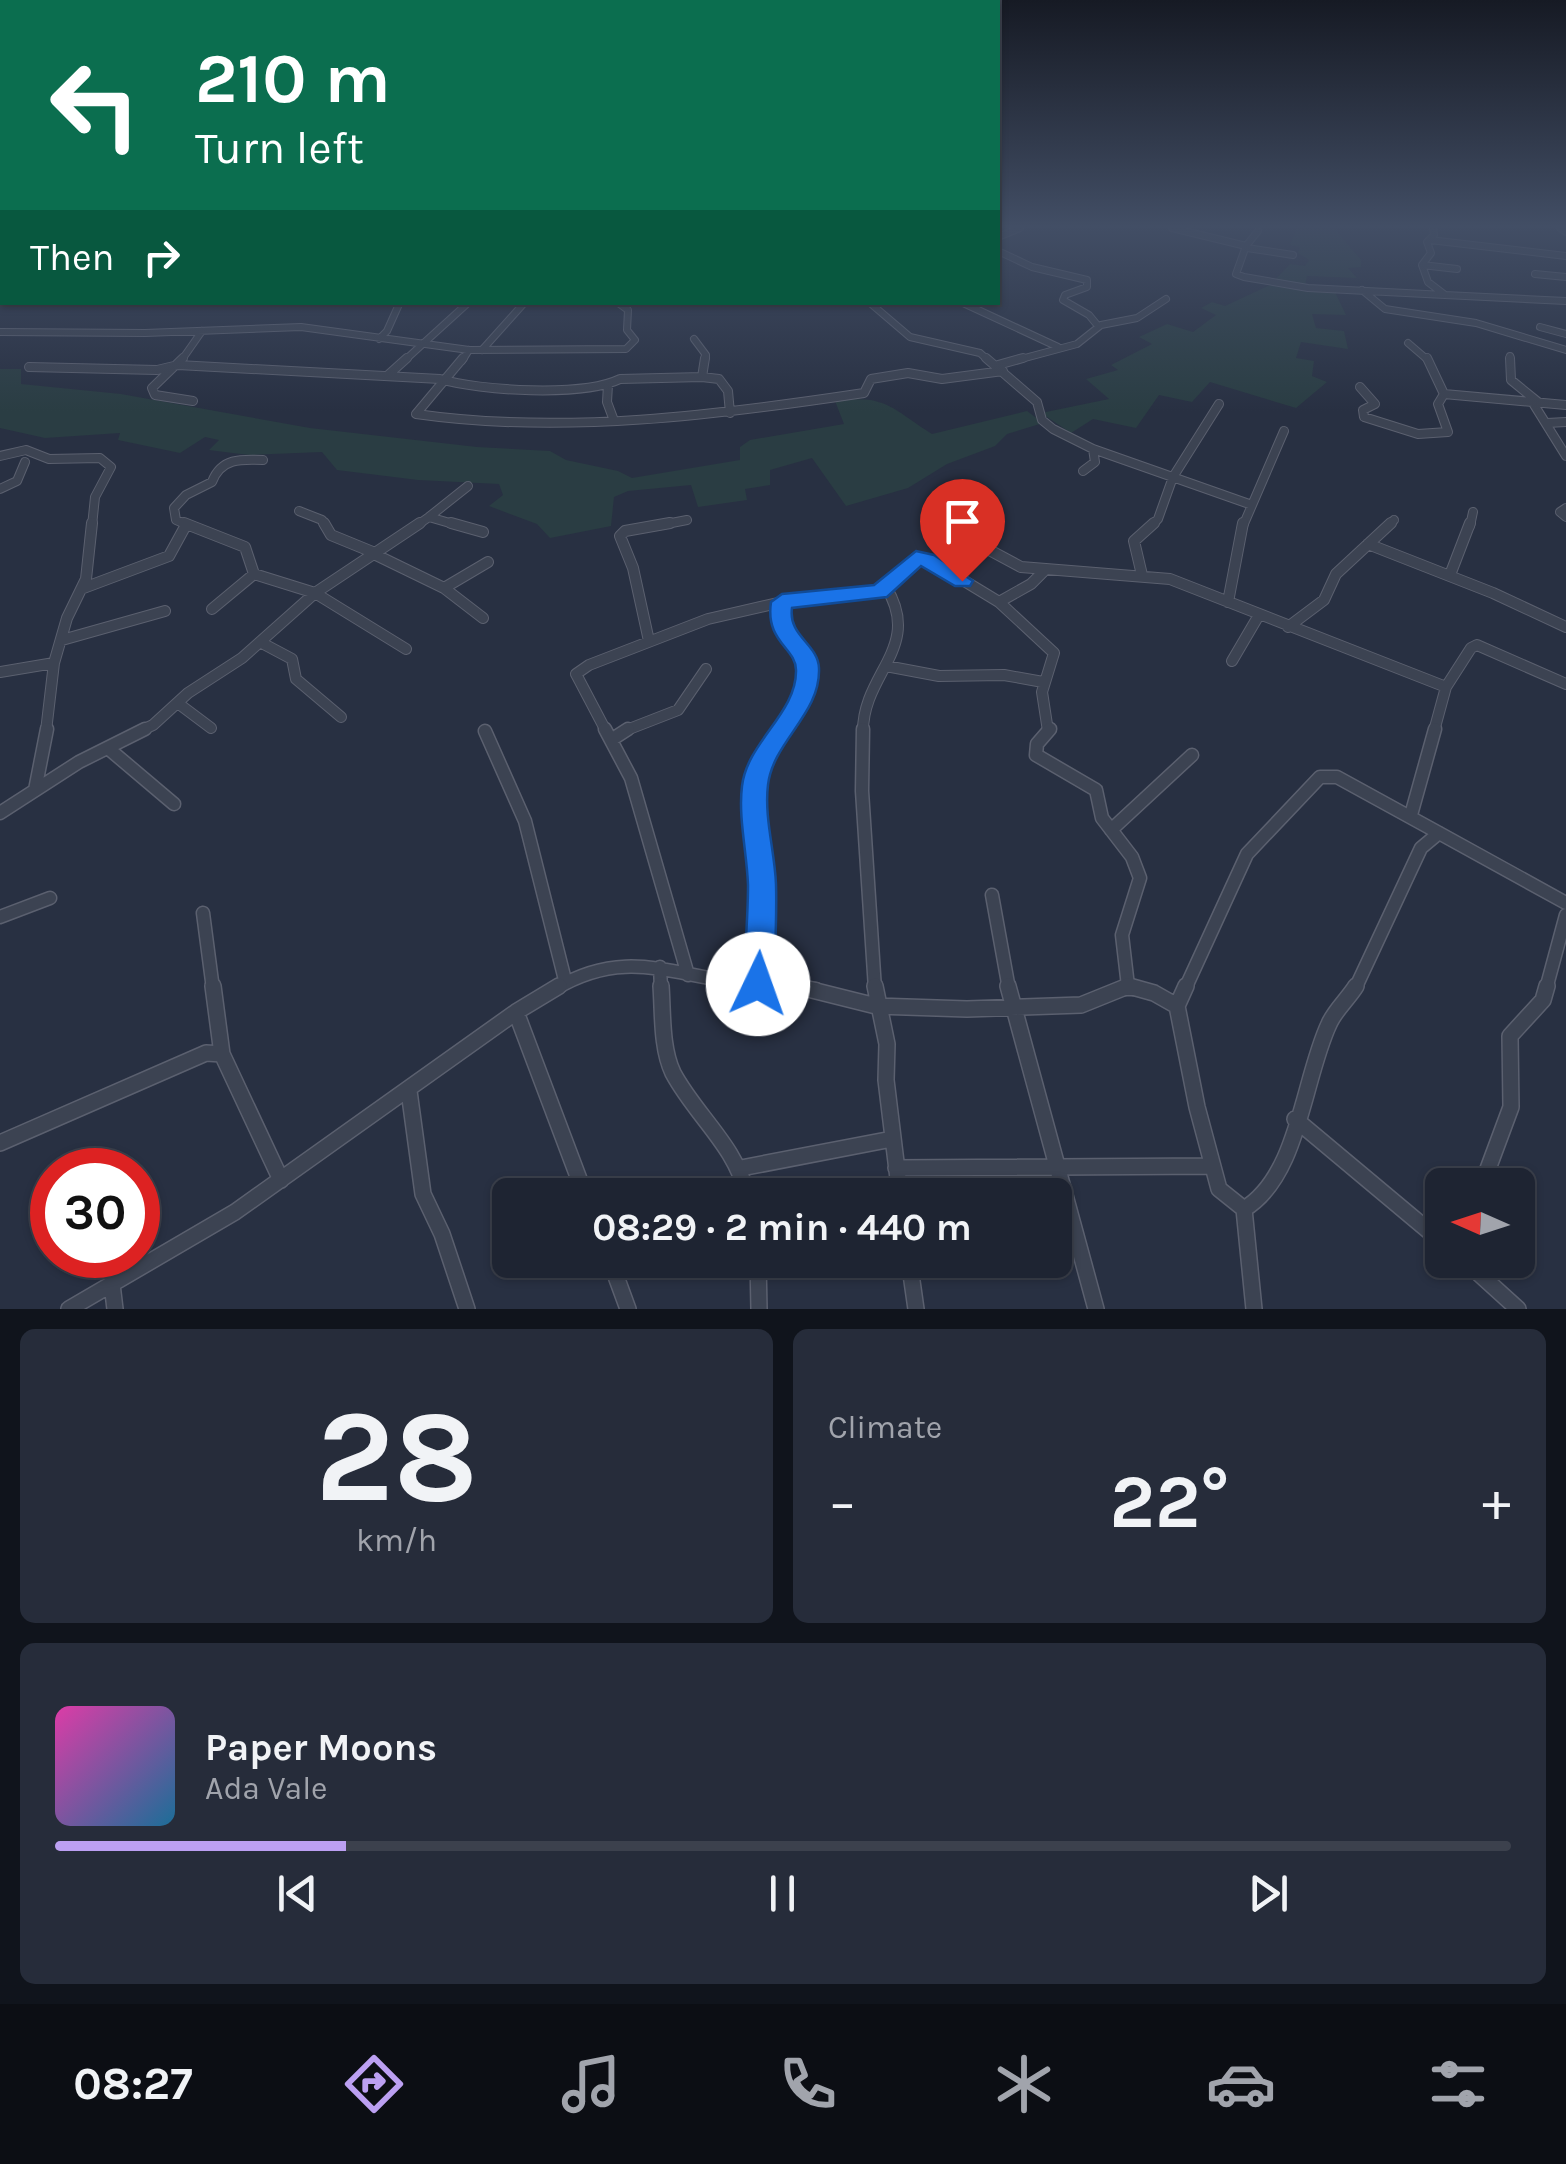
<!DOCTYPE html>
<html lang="en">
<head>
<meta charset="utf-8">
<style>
	body { margin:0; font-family:Karla,sans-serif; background:#262c3a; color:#f1f3f6; height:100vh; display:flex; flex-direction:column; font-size:38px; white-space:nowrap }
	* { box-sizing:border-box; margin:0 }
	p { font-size:32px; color:#a1a4ac }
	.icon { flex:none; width:55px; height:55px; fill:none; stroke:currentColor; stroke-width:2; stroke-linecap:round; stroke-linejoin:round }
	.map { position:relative; height:1309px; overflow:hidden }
	.sheet { display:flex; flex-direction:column; gap:20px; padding:20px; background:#10141c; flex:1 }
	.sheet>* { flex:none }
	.top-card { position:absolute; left:0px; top:0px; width:1000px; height:305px; box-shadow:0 2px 8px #0004,0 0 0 2px #3c414d; background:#0b6e4f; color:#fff; overflow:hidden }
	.needle { width:65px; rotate:273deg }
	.controls { position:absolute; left:1425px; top:1168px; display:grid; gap:20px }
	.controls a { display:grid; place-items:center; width:110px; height:110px; border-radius:15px; background:#1e2432; box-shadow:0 2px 8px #0004,0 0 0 2px #3c414d; font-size:50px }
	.speed { position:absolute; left:30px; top:1148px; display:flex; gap:20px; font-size:50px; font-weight:700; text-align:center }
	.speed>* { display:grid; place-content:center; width:130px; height:130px; border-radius:50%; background:#1e2432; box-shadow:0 2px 8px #0004,0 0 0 2px #3c414d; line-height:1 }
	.speed .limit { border:15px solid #d22; background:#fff; color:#111 }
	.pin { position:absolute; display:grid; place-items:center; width:85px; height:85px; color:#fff; margin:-102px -42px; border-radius:50% 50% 50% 0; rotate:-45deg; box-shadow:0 0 10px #0007 }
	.pin .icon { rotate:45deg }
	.me { position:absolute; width:110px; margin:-55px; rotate:3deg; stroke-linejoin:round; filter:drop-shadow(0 0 8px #0008) }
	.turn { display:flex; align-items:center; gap:35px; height:210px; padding:0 30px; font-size:45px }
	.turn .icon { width:130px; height:130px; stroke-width:2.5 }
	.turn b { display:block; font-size:70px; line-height:85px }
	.then { display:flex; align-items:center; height:95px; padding:0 30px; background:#0003; gap:20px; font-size:38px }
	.big { font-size:75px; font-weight:700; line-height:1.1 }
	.sheet .card { flex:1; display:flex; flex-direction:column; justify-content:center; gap:15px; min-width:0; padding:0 35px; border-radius:15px; background:#262c3a }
	.sheet .dial { align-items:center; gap:0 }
	.dial b { font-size:130px; line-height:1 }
	.song { display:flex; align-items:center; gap:30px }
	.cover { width:120px; height:120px; border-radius:15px; background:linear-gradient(135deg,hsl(320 70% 55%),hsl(200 70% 35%)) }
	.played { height:10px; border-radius:5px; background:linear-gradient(90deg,#bca0f2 20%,#3c414d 20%) }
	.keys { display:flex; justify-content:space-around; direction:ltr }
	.heat { display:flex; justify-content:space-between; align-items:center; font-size:55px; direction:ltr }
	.sheet .tiles { flex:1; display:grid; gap:20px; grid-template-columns:1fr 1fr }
	.card:last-child { grid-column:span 2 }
	.trip { position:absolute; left:492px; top:1178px; width:580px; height:100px; border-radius:15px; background:#1e2432; box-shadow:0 2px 8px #0004,0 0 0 2px #3c414d; font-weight:700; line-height:100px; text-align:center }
	.tabs { display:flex; height:160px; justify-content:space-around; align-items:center; background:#0c0e14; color:#a1a4ac }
	.tabs .icon { width:70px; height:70px }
	.tabs .on { color:#bca0f2 }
	.tabs b { font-size:45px; color:#f1f3f6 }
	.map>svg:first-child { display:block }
	.green { fill:#2a3d43 }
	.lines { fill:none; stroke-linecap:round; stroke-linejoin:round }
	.street-far4-casing { stroke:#5b606f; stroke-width:8 }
	.street-far3-casing { stroke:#5b606f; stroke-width:10 }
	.street-far2-casing { stroke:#5b606f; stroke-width:12 }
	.street-far1-casing { stroke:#5b606f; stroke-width:15 }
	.street-casing { stroke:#5b606f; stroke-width:18 }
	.secondary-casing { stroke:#5b606f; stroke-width:3 }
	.street-far4 { stroke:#3c4352; stroke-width:6 }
	.street-far3 { stroke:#3c4352; stroke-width:8 }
	.street-far2 { stroke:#3c4352; stroke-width:10 }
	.street-far1 { stroke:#3c4352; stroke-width:12 }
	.street { stroke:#3c4352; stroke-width:15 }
	.secondary { fill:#4b5165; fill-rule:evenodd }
	.route { fill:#1a73e8; stroke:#114b97; stroke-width:2.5 }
</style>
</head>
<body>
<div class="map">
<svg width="1566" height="1309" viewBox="0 0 1566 1309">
	<rect width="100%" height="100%" fill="#283042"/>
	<path class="green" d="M 1297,228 L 1334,228 L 1361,260 L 1361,267 L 1348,268 L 1357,278 L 1307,276 L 1305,286 L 1273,282 L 1290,264 L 1305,266 L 1309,260 L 1298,253 L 1300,247 L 1290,245 Z
		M 1270,285 L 1334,290 L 1346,315 L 1312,314 L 1316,328 L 1344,331 L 1348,349 L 1301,342 L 1296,358 L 1314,361 L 1312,376 L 1327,382 L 1296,408 L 1210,382 L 1192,402 L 1159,395 L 1136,428 L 1093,419 L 1071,433 L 1041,413 L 1109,399 L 1086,379 L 1118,370 L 1111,365 L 1152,344 L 1139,337 L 1167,324 L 1193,332 L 1216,315 L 1201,308 L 1212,302 L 1225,306 Z
		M 0,369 L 21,369 L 21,384 L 121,394 L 310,428 L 477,447 L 550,451 L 566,460 L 618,471 L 632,478 L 740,460 L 740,447 L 750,440 L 844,424 L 835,401 C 886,394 891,408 932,434 L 1027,411 L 1043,423 L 1007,434 L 995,446 L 947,464 L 908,488 L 846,506 L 812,458 L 770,470 L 770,485 L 745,489 L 747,500 L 698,507 L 691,485 L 628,491 L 614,497 L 611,526 L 550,538 L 537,524 L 489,506 L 503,495 L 499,484 L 418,480 L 337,470 L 322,452 L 249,455 L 209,450 L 219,440 L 205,437 L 180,453 L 118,440 L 120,433 L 45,438 L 0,428 Z"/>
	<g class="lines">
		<defs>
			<path id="street-far4" d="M 1172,228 L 1246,246 L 1236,274 L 1244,277 L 1308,288 L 1445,295
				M 1433,228 L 1434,235 L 1427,242 L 1431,253 L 1422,265 L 1428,282 L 1445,295 L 1566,301
				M 1560,228 L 1566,232
				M 998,237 L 1020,228
				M 1430,240 L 1566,256
				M 1246,246 L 1258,231
				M 1247,248 L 1293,255
				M 998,251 L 1032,267 L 1087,280 L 1087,287 L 1065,295 L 1063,300 L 1089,315 L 1098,326
				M 1422,265 L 1457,269
				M 1535,274 L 1566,277
				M 1362,290 L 1385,309 L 1476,323 L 1566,350
				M 869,302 L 910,337 L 980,353 L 989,361
				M 961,302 L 1058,347
				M 1540,327 L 1566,334
				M 0,332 L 145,333 L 301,327 L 469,350 L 626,349 L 635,340 L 627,330 L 628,310 L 617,302
				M 379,339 L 387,331 L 400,302
				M 694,339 L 706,355 L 705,361
				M 1408,343 L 1429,361
				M 482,350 L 525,302
				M 1510,356 L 1510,361
				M 181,361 L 202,331
				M 404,361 L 469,302
				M 462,361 L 469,350
				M 1014,361 L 1077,344 L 1101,325 L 1137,318 L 1166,299"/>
			<path id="street-far3" d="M 183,358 L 152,388 L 155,395 L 193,401
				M 463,358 L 416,414 C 563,435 718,415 864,393 L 871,379 L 908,373 L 942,379 L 1003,371
				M 986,358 L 1037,402 L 1042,420 L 1053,429 L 1093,449 L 1252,505
				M 1427,358 L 1444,394
				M 1510,358 L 1511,380 L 1538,402
				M 998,365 L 1023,358
				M 29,367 L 157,370 L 178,365 L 440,379 C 480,391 583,397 620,379 L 702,377 L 705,358
				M 387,376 L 407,358
				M 702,377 L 719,379 L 728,391 L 730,413
				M 608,385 L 607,402 L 613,418
				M 1360,387 L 1375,404 L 1363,410 L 1364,417 L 1418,434 L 1448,432 L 1438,404 L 1444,394
				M 1444,394 L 1566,405
				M 1533,403 L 1566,456
				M 1547,423 L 1566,422
				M 0,456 L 26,450 L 49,459 L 100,458 L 111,467 L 95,497 L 92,526
				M 1083,471 L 1095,462 L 1093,449
				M 0,489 L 17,481 L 25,462
				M 1566,508 L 1560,512 L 1566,517
				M 299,511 L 322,520 L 325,526
				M 429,517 L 468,486
				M 190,526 L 176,520 L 174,508 L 186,495 L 212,482 C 221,458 241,459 263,460
				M 416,526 L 429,517 L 460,526
				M 656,526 L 687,520
				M 1151,526 L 1158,519 L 1173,477 L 1219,404
				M 1243,526 L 1284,431
				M 1388,526 L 1394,520
				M 1470,526 L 1473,512"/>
			<path id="street-far2" d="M 184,523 L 245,547 L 254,574 L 315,593 L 406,649
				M 324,523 L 331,535 L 375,553
				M 451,523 L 483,532
				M 1368,544 L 1493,593 L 1566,627
				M 374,554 L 444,588 L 483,618
				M 943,568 L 971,547 L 980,545 L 1021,567 L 1170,579 L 1446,687
				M 1142,575 L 1134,541 L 1154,523
				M 1450,575 L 1470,523
				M 444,588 L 488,562
				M 81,589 L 169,556 L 186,525
				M 999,602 L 1054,653 L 1042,692 L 1048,731
				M 1228,602 L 1243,523
				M 212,609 L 254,574
				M 1288,627 L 1324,600 L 1336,574 L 1391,523
				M 62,640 L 165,611
				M 649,641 L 633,568 L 620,536 L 625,531 L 670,523
				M 260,642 L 292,659 L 296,679 L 341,717
				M 1232,661 L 1259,615
				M 886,666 L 939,676 L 1004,675 L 1043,682
				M 0,672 L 54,663 L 67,618 L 86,579 L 92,523
				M 179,704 L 211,728
				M 46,731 L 54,663
				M 140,731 L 153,725 L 188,693 L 242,658 L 315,593 L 420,523
				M 606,731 L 576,674 L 589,665 L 708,619 L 782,602
				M 624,731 L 678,710 L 706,669
				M 782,731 C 838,644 779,669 782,602 L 879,592 L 916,558 L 943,568 L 999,602 L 1031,584 L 1046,569
				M 863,731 C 863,673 923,647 886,587
				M 1434,731 L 1446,687 L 1471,648 L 1477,645 L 1566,684"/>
			<path id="street-far1" d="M 605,729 L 631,778 L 688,975
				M 863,729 L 862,791 L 875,989
				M 1050,729 L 1037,744 L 1036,755 L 1096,790 L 1102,818 L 1132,857 L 1140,878 L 1122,935 L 1128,986
				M 485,731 L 525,821 L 565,980
				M 611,740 L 628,729
				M 109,749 L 174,804
				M 35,790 L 47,729
				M 0,813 L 79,762 L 145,729
				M 1411,815 L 1435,729
				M 1111,830 L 1192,755
				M 1439,833 L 1566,903
				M 992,895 L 1009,989
				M 203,913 L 213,989
				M 0,917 L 50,898
				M 660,967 L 661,989
				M 758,984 L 816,989
				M 555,989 C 630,944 678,980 758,984 C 760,948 763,912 761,876 C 758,807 742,793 783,729
				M 1121,989 L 1138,989
				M 1185,989 L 1247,854 L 1320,777 L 1337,777 L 1439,833
				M 1355,989 L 1421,848 L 1439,833
				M 1546,989 L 1566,915"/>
			<path id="street" d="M 213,986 L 222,1054
				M 661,986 C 663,1013 661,1048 673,1073 C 696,1116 736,1146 747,1195
				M 796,986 L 876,1006 L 967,1009 L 1081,1005 L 1128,986
				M 875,986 L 887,1044 L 886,1080 L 900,1195
				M 1008,986 L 1096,1309
				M 1129,986 L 1154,993 L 1177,1006
				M 1186,986 L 1177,1006 L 1197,1107 L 1219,1189 L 1244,1209 C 1299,1176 1303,1079 1329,1024 C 1335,1010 1348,999 1356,986
				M 516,1012 L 585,1195
				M 409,1091 L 423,1194 L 442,1234 L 467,1309
				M 1295,1119 L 1442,1242
				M 0,1143 L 206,1053 L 222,1054 L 281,1180
				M 741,1168 L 892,1139
				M 896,1168 L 1213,1166
				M 1482,1185 L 1511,1107 L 1510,1036 L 1543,1000 L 1547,986
				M 1244,1209 L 1254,1309
				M 610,1260 L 628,1309
				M 758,1260 L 759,1309
				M 909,1260 L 916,1309
				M 1464,1260 L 1518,1309
				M 112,1284 L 115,1309
				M 69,1309 L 235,1212 L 516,1012 L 559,986"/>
			<path id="secondary" d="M 0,253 L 2,253 L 2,259 L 0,260 Z"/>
		</defs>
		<use href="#street-far4" class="street-far4-casing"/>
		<use href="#street-far3" class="street-far3-casing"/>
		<use href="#street-far2" class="street-far2-casing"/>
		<use href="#street-far1" class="street-far1-casing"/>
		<use href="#street" class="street-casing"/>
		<use href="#secondary" class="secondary-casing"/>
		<use href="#street-far4" class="street-far4"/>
		<use href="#street-far3" class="street-far3"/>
		<use href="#street-far2" class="street-far2"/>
		<use href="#street-far1" class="street-far1"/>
		<use href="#street" class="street"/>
		<use href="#secondary" class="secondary"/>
	</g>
	<linearGradient id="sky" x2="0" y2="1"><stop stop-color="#161a24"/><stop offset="0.55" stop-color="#424e65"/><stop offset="1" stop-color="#424e65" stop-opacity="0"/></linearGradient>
	<rect width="1566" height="411" fill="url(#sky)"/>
	<path class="route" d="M 916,551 L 934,555 L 973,581 L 970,586 L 955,586 L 921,566 L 887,597 L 792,608 C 788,636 818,644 819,668 C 821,714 773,741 768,785 C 764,817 775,853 776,884 C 777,917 775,951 774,984 L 769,995 L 758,999 L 748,995 L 743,984 C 745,951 748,918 748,885 C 747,853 738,817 742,786 C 747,742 797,713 796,670 C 796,648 765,642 771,602 L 782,594 L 874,585 Z"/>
</svg>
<div class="controls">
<a><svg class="needle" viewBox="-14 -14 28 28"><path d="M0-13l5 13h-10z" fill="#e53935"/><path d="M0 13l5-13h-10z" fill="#a1a4ac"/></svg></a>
</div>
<div class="speed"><div class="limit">30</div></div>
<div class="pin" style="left:962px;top:581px;background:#d93025"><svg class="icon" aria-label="arrive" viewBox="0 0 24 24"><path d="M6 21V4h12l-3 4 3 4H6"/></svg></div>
<svg class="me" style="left:758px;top:984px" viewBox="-20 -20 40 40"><circle r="19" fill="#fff"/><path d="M0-13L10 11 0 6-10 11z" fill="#1a73e8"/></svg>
<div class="trip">08:29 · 2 min · 440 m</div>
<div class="top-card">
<div class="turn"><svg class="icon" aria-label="left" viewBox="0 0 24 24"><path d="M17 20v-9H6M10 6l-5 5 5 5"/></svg><div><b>210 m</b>Turn left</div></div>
<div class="then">Then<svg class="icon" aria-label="right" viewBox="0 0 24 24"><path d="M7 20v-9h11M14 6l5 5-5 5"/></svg></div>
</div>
</div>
<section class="sheet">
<div class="tiles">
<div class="card dial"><b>28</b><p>km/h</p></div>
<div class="card"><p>Climate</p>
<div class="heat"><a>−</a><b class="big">22°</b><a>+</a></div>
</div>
<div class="card">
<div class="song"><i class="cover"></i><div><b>Paper Moons</b><p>Ada Vale</p></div></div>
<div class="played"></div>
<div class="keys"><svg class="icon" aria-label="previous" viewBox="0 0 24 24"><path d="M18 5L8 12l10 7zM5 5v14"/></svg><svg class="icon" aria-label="pause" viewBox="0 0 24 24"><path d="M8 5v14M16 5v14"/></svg><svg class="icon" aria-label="next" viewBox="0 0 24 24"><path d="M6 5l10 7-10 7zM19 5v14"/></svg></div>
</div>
</div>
</section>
<nav class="tabs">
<b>08:27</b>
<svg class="icon on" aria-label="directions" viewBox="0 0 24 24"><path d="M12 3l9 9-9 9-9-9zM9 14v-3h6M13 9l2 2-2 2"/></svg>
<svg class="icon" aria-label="music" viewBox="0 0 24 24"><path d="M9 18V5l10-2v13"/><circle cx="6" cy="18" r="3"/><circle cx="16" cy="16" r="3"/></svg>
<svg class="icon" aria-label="phone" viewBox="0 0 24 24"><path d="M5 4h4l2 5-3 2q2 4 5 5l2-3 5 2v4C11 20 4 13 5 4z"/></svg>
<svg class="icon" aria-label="climate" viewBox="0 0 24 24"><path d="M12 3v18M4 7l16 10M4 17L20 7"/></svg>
<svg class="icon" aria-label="car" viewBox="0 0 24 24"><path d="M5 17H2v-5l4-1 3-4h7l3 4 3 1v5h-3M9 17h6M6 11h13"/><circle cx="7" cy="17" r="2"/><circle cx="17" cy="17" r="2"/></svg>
<svg class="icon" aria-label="filters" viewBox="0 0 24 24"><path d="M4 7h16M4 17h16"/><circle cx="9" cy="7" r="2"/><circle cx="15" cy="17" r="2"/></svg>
</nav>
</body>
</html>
